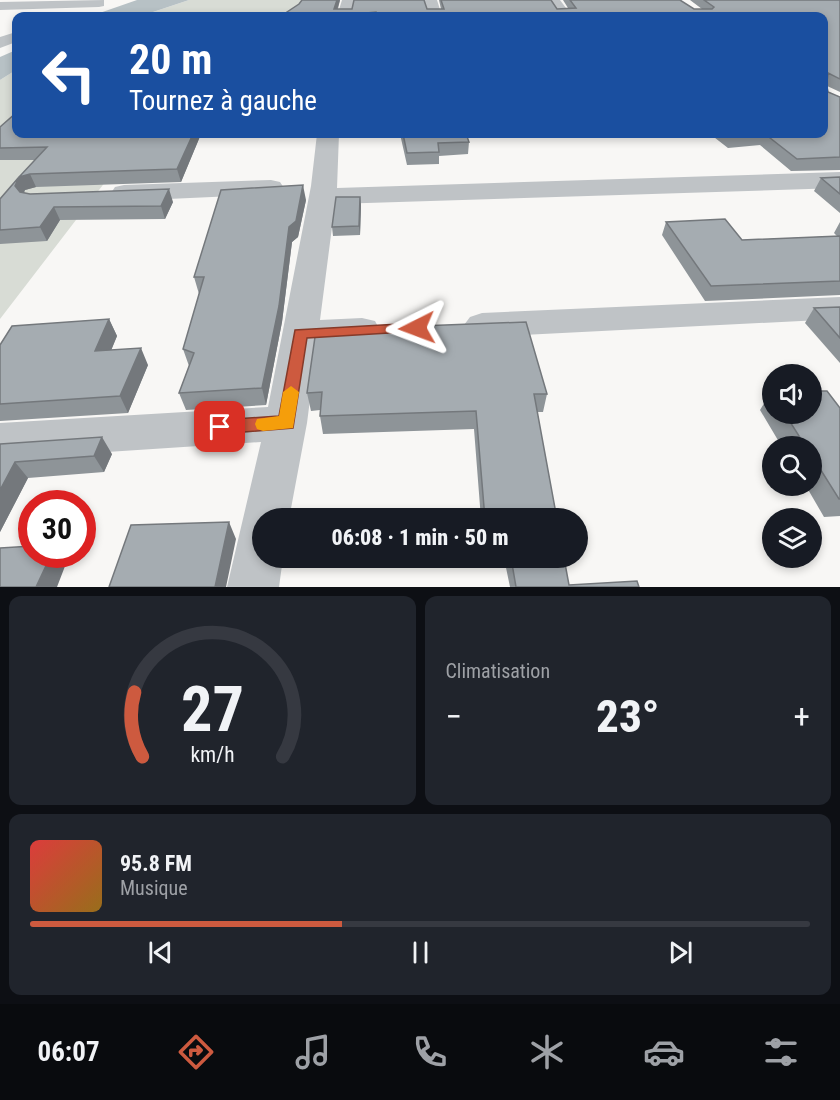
<!DOCTYPE html>
<html lang="fr">
<head>
<meta charset="utf-8">
<style>
	body { margin:0; font-family:"Roboto Condensed",sans-serif; background:#20242c; color:#f1f3f6; height:100vh; display:flex; flex-direction:column; font-size:22px; white-space:nowrap }
	* { box-sizing:border-box; margin:0 }
	p { font-size:20px; color:#9ea1a6 }
	.icon { flex:none; width:33px; height:33px; fill:none; stroke:currentColor; stroke-width:2; stroke-linecap:round; stroke-linejoin:round }
	.map { position:relative; height:587px; overflow:hidden }
	.details { display:flex; flex-direction:column; gap:9px; padding:9px; background:#0d0f14; flex:1 }
	.details>* { flex:none }
	.banner { position:absolute; left:12px; top:12px; width:816px; height:126px; border-radius:12px; box-shadow:0 3px 9px #0003; background:#1a4fa0; color:#fff; overflow:hidden }
	.buttons { position:absolute; left:762px; top:364px; display:grid; gap:12px }
	.buttons a { display:grid; place-items:center; width:60px; height:60px; border-radius:50%; background:#171b24; box-shadow:0 3px 9px #0003; font-size:30px }
	.speed { position:absolute; left:18px; top:490px; display:flex; gap:12px; font-size:30px; font-weight:700; text-align:center }
	.speed>* { display:grid; place-content:center; width:78px; height:78px; border-radius:50%; background:#171b24; box-shadow:0 3px 9px #0003; line-height:1 }
	.speed .limit { border:9px solid #d22; background:#fff; color:#111 }
	.pin { position:absolute; display:grid; place-items:center; width:51px; height:51px; color:#fff; margin:-26px; border-radius:12px; box-shadow:0 3px 9px #0006 }
	.me { position:absolute; width:66px; margin:-33px; rotate:267deg; stroke-linejoin:round; filter:drop-shadow(0 0 4px #0008) }
	.turn { display:flex; align-items:center; gap:21px; height:126px; padding:0 18px; font-size:27px }
	.turn .icon { width:78px; height:78px; stroke-width:2.5 }
	.turn b { display:block; font-size:42px; line-height:51px }
	.big { font-size:45px; font-weight:800; line-height:1.1 }
	.details .card { flex:1; display:flex; flex-direction:column; justify-content:center; gap:9px; min-width:0; padding:0 21px; border-radius:12px; background:#20242c }
	.details .dial { align-items:center; gap:0 }
	.dial svg { height:156px; overflow:visible; fill:none; stroke:#363941; stroke-width:7; stroke-linecap:round; text-anchor:middle }
	.dial text { fill:#f1f3f6; stroke:none }
	.song { display:flex; align-items:center; gap:18px }
	.cover { width:72px; height:72px; border-radius:9px; background:linear-gradient(135deg,hsl(0 70% 55%),hsl(40 70% 35%)) }
	.played { height:6px; border-radius:3px; background:linear-gradient(90deg,#cd5a3f 40%,#363941 40%) }
	.keys { display:flex; justify-content:space-around; direction:ltr }
	.heat { display:flex; justify-content:space-between; align-items:center; font-size:33px; direction:ltr }
	.details .tiles { flex:1; display:grid; gap:9px; grid-template-columns:1fr 1fr }
	.card:last-child { grid-column:span 2 }
	.trip { position:absolute; left:252px; top:508px; width:336px; height:60px; border-radius:30px; background:#171b24; box-shadow:0 3px 9px #0003; font-weight:800; line-height:60px; text-align:center }
	.menu { display:flex; height:96px; justify-content:space-around; align-items:center; background:#090b0e; color:#9ea1a6 }
	.menu .icon { width:42px; height:42px }
	.menu .selected { color:#cd5a3f }
	.menu b { font-size:27px; color:#f1f3f6 }
	.map>svg:first-child { display:block }
	.green { fill:#d8dcd5 }
	.water { fill:#b7c1c5 }
	.lines { fill:none; stroke-linecap:round; stroke-linejoin:round }
	.minor { fill:#bfc3c6; fill-rule:evenodd }
	.wall { fill:#8e9498 }
	.shaded-wall { fill:#74787c }
	.building { fill:#a5acb1; stroke:#74787c; stroke-width:1.5 }
	.route { fill:#cd5a3f; stroke:#853a29; stroke-width:1.5 }
	.slow { fill:#f59e0b }
</style>
</head>
<body>
<div class="map">
<svg width="840" height="587" viewBox="0 0 840 587">
	<rect width="100%" height="100%" fill="#f8f7f5"/>
	<path class="green" d="M 189,0 L 305,0 L 293,16 L 141,16 Z
		M 16,70 L 16,134 L 142,134 L 0,319 L 0,80 Z"/>
	<path class="water" d="M 137,0 L 189,0 L 141,16 L 91,16 Z
		M 16,50 L 16,70 L 0,80 L 0,57 Z"/>
	<g class="lines">
		<path class="minor" d="M 104,0 L 104,6 L 99,7 L 0,10 L 0,2 Z
			M 342,0 L 356,0 L 351,16 L 337,16 Z
			M 423,0 L 437,0 L 442,16 L 428,16 Z
			M 546,0 L 560,0 L 572,16 L 558,16 Z
			M 16,32 L 16,42 L 0,48 L 0,37 Z
			M 317,134 L 339,134 L 337,188 L 840,172 L 840,188 L 335,204 L 320,320 L 362,318 L 375,321 L 380,330 L 375,339 L 362,342 L 317,345 L 307,423 L 289,519 L 262,519 L 262,558 L 283,558 L 279,587 L 227,587 L 261,442 L 0,459 L 0,423 L 268,407 L 311,186 Z
			M 271,180 L 280,182 L 284,188 L 280,194 L 124,201 L 115,199 L 111,193 L 115,187 L 124,185 Z
			M 840,297 L 840,319 L 482,337 L 470,333 L 464,325 L 470,317 L 482,313 Z"/>
	</g>
	<path class="wall" d="M 340,0 L 338,9 L 441,9 L 439,0 L 551,0 L 557,9 L 568,8 L 563,0 L 680,0 L 694,9 L 702,9 L 690,0 L 840,0 L 840,92 L 825,85 L 825,86 L 828,92 L 840,97 L 840,170 L 791,171 L 760,145 L 728,148 L 710,134 L 824,134 L 824,16 L 281,16 Z
		M 0,127 L 16,134 L 201,134 L 181,182 L 36,187 L 25,190 L 19,177 L 35,160 L 0,160 Z
		M 400,134 L 466,134 L 469,142 L 468,154 L 439,156 L 439,164 L 407,165 Z
		M 580,134 L 656,134 L 581,135 Z
		M 840,177 L 840,213 L 814,191 L 821,178 Z
		M 25,190 L 24,193 L 30,194 L 173,202 L 165,219 L 60,220 L 47,241 L 0,244 L 0,199 Z
		M 360,197 L 361,205 L 360,235 L 333,236 L 332,227 Z
		M 306,200 L 298,237 L 292,242 L 282,322 L 266,405 L 186,410 L 179,393 L 189,366 L 183,349 L 199,294 L 194,277 Z
		M 666,222 L 742,240 L 837,236 L 834,233 L 840,222 L 840,295 L 705,301 L 662,235 Z
		M 840,307 L 840,363 L 805,323 L 814,308 Z
		M 109,319 L 117,336 L 111,350 L 148,365 L 128,413 L 0,421 L 0,345 Z
		M 316,330 L 547,394 L 543,412 L 537,412 L 557,519 L 481,519 L 474,429 L 323,434 L 320,416 L 320,410 L 311,411 L 307,393 Z
		M 771,392 L 772,392 L 772,414 L 812,414 L 840,408 L 840,516 L 824,517 L 806,486 L 812,486 L 812,447 L 782,447 L 760,410 Z
		M 0,444 L 112,454 L 104,472 L 28,478 L 0,532 Z
		M 504,558 L 564,558 L 569,585 L 639,587 L 510,587 Z"/>
	<path class="shaded-wall" d="M 337,0 L 340,0 L 335,16 L 334,9 Z
		M 376,12 L 376,16 L 367,16 L 367,13 Z
		M 193,134 L 201,134 L 181,182 L 177,169 Z
		M 30,174 L 36,187 L 25,190 L 19,177 Z
		M 19,177 L 25,190 L 21,198 L 15,186 Z
		M 303,185 L 306,200 L 298,237 L 292,242 L 282,322 L 266,405 L 262,388 L 289,227 Z
		M 169,189 L 173,202 L 165,219 L 161,206 Z
		M 360,197 L 361,205 L 360,235 L 359,226 Z
		M 54,207 L 60,220 L 47,241 L 40,227 Z
		M 109,319 L 117,336 L 104,368 L 95,351 Z
		M 141,348 L 148,365 L 128,413 L 120,396 Z
		M 102,437 L 112,454 L 104,472 L 94,456 Z
		M 15,462 L 28,478 L 0,532 L 0,490 Z
		M 229,522 L 236,539 L 226,587 L 215,587 Z
		M 51,555 L 63,555 L 67,561 L 57,587 L 36,587 Z"/>
	<path class="building" d="M 302,0 L 337,0 L 334,9 L 352,9 L 354,0 L 424,0 L 427,9 L 444,9 L 441,0 L 551,0 L 557,9 L 576,8 L 570,0 L 680,0 L 694,9 L 712,9 L 714,7 L 704,0 L 840,0 L 840,79 L 828,73 L 827,82 L 824,82 L 824,16 L 376,16 L 376,12 L 367,13 L 367,16 L 281,16 L 299,4 Z
		M 824,85 L 827,87 L 828,92 L 840,97 L 840,157 L 797,159 L 765,134 L 824,134 Z
		M 16,113 L 16,134 L 193,134 L 177,169 L 30,174 L 19,177 L 47,147 L 0,148 L 0,127 Z
		M 403,134 L 466,134 L 469,142 L 438,143 L 439,152 L 407,153 Z
		M 729,134 L 762,134 L 732,136 Z
		M 19,177 L 15,186 L 20,192 L 30,194 L 169,189 L 161,206 L 54,207 L 40,227 L 0,230 L 0,199 Z
		M 840,177 L 840,194 L 821,178 Z
		M 303,185 L 296,221 L 289,227 L 279,306 L 262,388 L 179,393 L 194,353 L 183,349 L 204,277 L 194,277 L 221,190 Z
		M 336,197 L 360,197 L 359,226 L 332,227 Z
		M 725,219 L 742,240 L 840,236 L 840,281 L 711,286 L 666,222 Z
		M 840,307 L 840,338 L 814,308 Z
		M 109,319 L 95,351 L 141,348 L 120,396 L 0,404 L 0,345 L 12,326 Z
		M 526,322 L 547,394 L 534,394 L 557,519 L 485,519 L 476,411 L 320,416 L 322,392 L 307,393 L 316,330 Z
		M 812,391 L 827,391 L 840,408 L 840,499 L 839,499 L 812,456 L 812,447 L 806,447 L 785,414 L 812,414 Z
		M 102,437 L 94,456 L 15,462 L 0,490 L 0,444 Z
		M 229,522 L 215,587 L 109,587 L 131,525 Z
		M 32,546 L 32,555 L 51,555 L 36,587 L 0,587 L 0,548 Z
		M 511,558 L 564,558 L 569,585 L 637,581 L 639,587 L 516,587 Z"/>
	<path class="route" d="M 417,323 L 424,328 L 422,331 L 307,338 L 293,428 L 220,434 L 214,432 L 212,427 L 214,422 L 220,420 L 279,416 L 295,330 Z"/>
	<path class="slow" d="M 291,386 L 299,392 L 293,428 L 263,431 L 257,429 L 255,424 L 257,419 L 279,416 L 283,392 Z"/>
</svg>
<div class="buttons">
<a><svg class="icon" aria-label="sound" viewBox="0 0 24 24"><path d="M4 9h4l5-4v14l-5-4H4zM17 9q2 3 0 6"/></svg></a>
<a><svg class="icon" aria-label="search" viewBox="0 0 24 24"><circle cx="10" cy="10" r="6"/><path d="M15 15l6 6"/></svg></a>
<a><svg class="icon" aria-label="layers" viewBox="0 0 24 24"><path d="M12 4l9 5-9 5-9-5zM3 14l9 5 9-5"/></svg></a>
</div>
<div class="speed"><div class="limit">30</div></div>
<div class="pin" style="left:220px;top:427px;background:#d93025"><svg class="icon" aria-label="arrive" viewBox="0 0 24 24"><path d="M6 21V4h12l-3 4 3 4H6"/></svg></div>
<svg class="me" style="left:417px;top:328px" viewBox="-20 -20 40 40"><path d="M0-17L14 15 0 8-14 15z" fill="#cd5a3f" stroke="#fff" stroke-width="4"/></svg>
<div class="trip">06:08 · 1 min · 50 m</div>
<div class="banner">
<div class="turn"><svg class="icon" aria-label="left" viewBox="0 0 24 24"><path d="M17 20v-9H6M10 6l-5 5 5 5"/></svg><div><b>20 m</b>Tournez à gauche</div></div>
</div>
</div>
<section class="details">
<div class="tiles">
<div class="card dial"><svg viewBox="0 0 100 80">
<path d="M14 69A42 42 0 1 1 86 69"/>
<path d="M14 69A42 42 0 0 1 10 36" stroke="#cd5a3f"/>
<text x="50" y="56" font-size="32" font-weight="700">27</text>
<text x="50" y="72" font-size="11">km/h</text>
</svg></div>
<div class="card"><p>Climatisation</p>
<div class="heat"><a>−</a><b class="big">23°</b><a>+</a></div>
</div>
<div class="card">
<div class="song"><i class="cover"></i><div><b>95.8 FM</b><p>Musique</p></div></div>
<div class="played"></div>
<div class="keys"><svg class="icon" aria-label="previous" viewBox="0 0 24 24"><path d="M18 5L8 12l10 7zM5 5v14"/></svg><svg class="icon" aria-label="pause" viewBox="0 0 24 24"><path d="M8 5v14M16 5v14"/></svg><svg class="icon" aria-label="next" viewBox="0 0 24 24"><path d="M6 5l10 7-10 7zM19 5v14"/></svg></div>
</div>
</div>
</section>
<nav class="menu">
<b>06:07</b>
<svg class="icon selected" aria-label="directions" viewBox="0 0 24 24"><path d="M12 3l9 9-9 9-9-9zM9 14v-3h6M13 9l2 2-2 2"/></svg>
<svg class="icon" aria-label="music" viewBox="0 0 24 24"><path d="M9 18V5l10-2v13"/><circle cx="6" cy="18" r="3"/><circle cx="16" cy="16" r="3"/></svg>
<svg class="icon" aria-label="phone" viewBox="0 0 24 24"><path d="M5 4h4l2 5-3 2q2 4 5 5l2-3 5 2v4C11 20 4 13 5 4z"/></svg>
<svg class="icon" aria-label="climate" viewBox="0 0 24 24"><path d="M12 3v18M4 7l16 10M4 17L20 7"/></svg>
<svg class="icon" aria-label="car" viewBox="0 0 24 24"><path d="M5 17H2v-5l4-1 3-4h7l3 4 3 1v5h-3M9 17h6M6 11h13"/><circle cx="7" cy="17" r="2"/><circle cx="17" cy="17" r="2"/></svg>
<svg class="icon" aria-label="filters" viewBox="0 0 24 24"><path d="M4 7h16M4 17h16"/><circle cx="9" cy="7" r="2"/><circle cx="15" cy="17" r="2"/></svg>
</nav>
</body>
</html>
